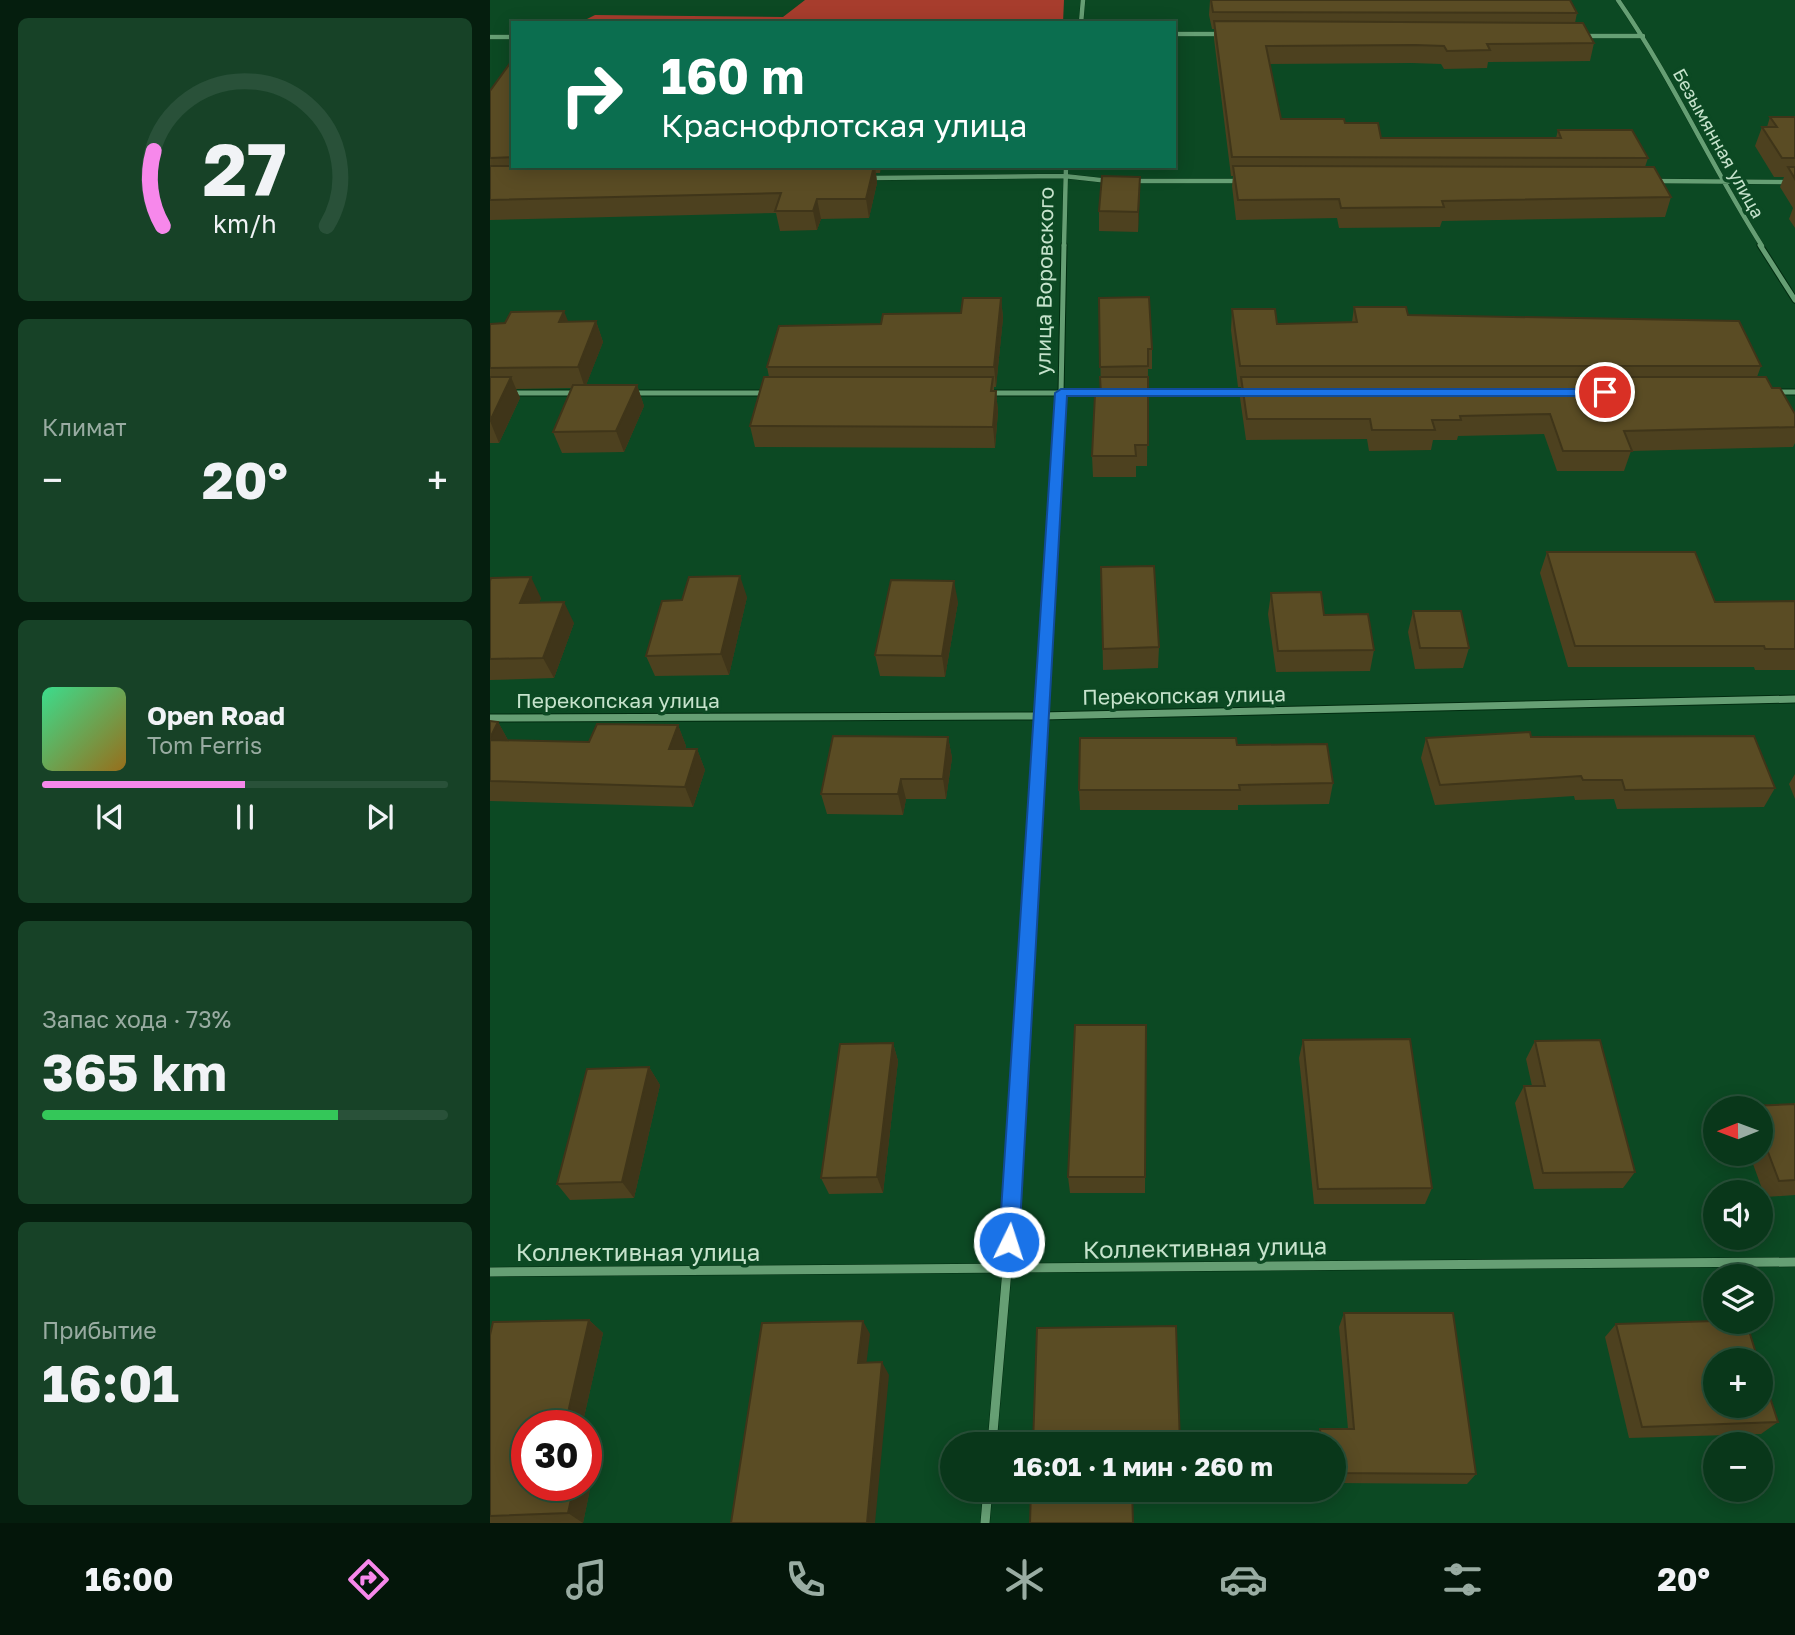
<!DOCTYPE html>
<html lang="ru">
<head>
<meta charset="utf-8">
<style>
	body { margin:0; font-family:"Golos Text",sans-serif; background:#174227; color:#f1f3f6; height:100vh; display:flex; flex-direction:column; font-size:26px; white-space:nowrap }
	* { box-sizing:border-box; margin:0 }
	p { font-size:23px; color:#99aca2 }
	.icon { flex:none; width:38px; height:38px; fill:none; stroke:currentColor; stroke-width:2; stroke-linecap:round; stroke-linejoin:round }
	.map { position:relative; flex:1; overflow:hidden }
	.drawer { display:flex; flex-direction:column; gap:18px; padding:18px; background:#051e0e; width:490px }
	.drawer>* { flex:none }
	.hud { position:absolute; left:21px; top:21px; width:665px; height:147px; border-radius:0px; box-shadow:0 4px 18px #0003,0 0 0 2px #295139; background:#0b6e4f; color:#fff; overflow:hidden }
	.needle { width:46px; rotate:269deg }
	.controls { position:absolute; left:1213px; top:1096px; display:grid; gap:14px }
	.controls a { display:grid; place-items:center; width:70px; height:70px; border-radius:50%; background:#09371a; box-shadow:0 4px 18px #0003,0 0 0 2px #295139; font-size:35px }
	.speed { position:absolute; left:21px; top:1410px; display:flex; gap:14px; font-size:35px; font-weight:700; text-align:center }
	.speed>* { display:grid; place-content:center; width:91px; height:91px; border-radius:50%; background:#09371a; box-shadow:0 4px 18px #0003,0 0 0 2px #295139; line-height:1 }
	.speed .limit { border:10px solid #d22; background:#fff; color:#111 }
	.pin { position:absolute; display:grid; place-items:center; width:60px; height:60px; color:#fff; margin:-30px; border:4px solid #fff; border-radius:50%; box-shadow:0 2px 7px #0007 }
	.me { position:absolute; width:77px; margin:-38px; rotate:4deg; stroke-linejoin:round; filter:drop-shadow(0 0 5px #0008) }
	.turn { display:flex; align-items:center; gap:24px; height:147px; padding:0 35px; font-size:32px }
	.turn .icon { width:91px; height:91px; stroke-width:2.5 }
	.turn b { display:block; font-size:49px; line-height:60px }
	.big { font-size:52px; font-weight:700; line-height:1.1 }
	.drawer .tile { flex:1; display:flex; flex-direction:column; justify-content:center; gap:10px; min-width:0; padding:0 24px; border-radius:10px; background:#174227 }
	.drawer .dial { align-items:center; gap:0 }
	.dial svg { height:182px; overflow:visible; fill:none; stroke:#295139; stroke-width:7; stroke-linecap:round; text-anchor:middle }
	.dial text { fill:#f1f3f6; stroke:none }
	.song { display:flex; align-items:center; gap:21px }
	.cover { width:84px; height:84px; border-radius:10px; background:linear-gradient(135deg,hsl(150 70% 55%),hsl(40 70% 35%)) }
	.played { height:7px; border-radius:4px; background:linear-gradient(90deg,#f788eb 50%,#295139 50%) }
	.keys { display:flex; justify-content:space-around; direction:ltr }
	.heat { display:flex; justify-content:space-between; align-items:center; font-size:38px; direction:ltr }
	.charge { height:10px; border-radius:5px; background:linear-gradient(90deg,#34c759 73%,#295139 0) }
	.trip { position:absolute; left:450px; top:1432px; width:406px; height:70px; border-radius:35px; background:#09371a; box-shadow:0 4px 18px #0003,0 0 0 2px #295139; font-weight:700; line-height:70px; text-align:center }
	.tabs { display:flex; height:112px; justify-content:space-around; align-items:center; background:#04160a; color:#99aca2 }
	.tabs .icon { width:49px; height:49px }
	.tabs .active { color:#f788eb }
	.tabs b { font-size:32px; color:#f1f3f6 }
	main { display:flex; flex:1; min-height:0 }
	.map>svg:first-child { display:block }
	.green { fill:#a73d2d }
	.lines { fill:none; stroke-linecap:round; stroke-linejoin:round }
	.street-far3-casing { stroke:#002c10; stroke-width:5 }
	.street-far2-casing { stroke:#002c10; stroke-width:7 }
	.street-far1-casing { stroke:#002c10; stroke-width:9 }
	.street-casing { stroke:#002c10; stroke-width:10 }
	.street-far3 { stroke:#669f74; stroke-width:4.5 }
	.street-far2 { stroke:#669f74; stroke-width:5 }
	.street-far1 { stroke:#669f74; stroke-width:7 }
	.street { stroke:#669f74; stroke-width:9 }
	.wall { fill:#4d411f }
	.shaded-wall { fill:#3f3519 }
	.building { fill:#5a4c24; stroke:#3f3519; stroke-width:2 }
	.route { fill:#1a73e8; stroke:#114b97; stroke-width:2 }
	.labels { text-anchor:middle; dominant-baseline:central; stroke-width:7; stroke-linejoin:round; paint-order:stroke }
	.far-street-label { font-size:18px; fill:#c6e3cc; stroke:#0c4923 }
	.street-label { font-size:21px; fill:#c6e3cc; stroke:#0c4923 }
	.near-street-label { font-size:24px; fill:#c6e3cc; stroke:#0c4923 }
</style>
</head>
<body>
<main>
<section class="drawer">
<div class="tile dial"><svg viewBox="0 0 100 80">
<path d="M14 69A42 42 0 1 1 86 69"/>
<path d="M14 69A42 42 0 0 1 10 36" stroke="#f788eb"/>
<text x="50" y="56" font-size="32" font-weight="700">27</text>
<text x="50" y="72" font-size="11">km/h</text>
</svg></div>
<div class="tile"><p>Климат</p>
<div class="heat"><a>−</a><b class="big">20°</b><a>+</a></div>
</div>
<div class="tile">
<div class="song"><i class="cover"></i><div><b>Open Road</b><p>Tom Ferris</p></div></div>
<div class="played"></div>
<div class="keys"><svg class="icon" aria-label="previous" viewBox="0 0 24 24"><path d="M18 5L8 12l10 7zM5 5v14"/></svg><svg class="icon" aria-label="pause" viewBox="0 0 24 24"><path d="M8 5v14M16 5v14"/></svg><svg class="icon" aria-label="next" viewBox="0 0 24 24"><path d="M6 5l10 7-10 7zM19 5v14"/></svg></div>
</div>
<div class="tile"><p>Запас хода · 73%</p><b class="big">365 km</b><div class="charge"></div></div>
<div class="tile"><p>Прибытие</p><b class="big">16:01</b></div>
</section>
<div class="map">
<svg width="1305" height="1523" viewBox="0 0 1305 1523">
	<rect width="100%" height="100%" fill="#0c4923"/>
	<path class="green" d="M 315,0 L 574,0 L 573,23 L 89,23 L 105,15 L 293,17 Z"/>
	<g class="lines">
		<defs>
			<path id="street-far3" d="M 1128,0 C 1182,78 1221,166 1272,246
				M 591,23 L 593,0
				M 684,34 L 733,34
				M 1091,36 L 1153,36
				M 0,37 L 23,37
				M 379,178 L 574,176 L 619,181
				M 641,181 L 752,181
				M 1162,181 L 1305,182
				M 574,246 L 576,166"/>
			<path id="street-far2" d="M 1270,245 L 1305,300
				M 1285,392 L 1305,392
				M 0,393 L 87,393
				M 141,393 L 276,393
				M 498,393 L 619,393
				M 648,393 L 759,393
				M 560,566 L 571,393 L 574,245"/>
			<path id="street-far1" d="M 0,718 L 551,716 L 1305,699
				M 535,982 L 560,564"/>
			<path id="street" d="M 0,1272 L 1305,1262
				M 502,1444 L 517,1270 L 535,980
				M 495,1523 L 498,1489"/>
		</defs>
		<use href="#street-far3" class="street-far3-casing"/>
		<use href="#street-far2" class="street-far2-casing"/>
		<use href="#street-far1" class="street-far1-casing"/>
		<use href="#street" class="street-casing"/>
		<use href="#street-far3" class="street-far3"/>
		<use href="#street-far2" class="street-far2"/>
		<use href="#street-far1" class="street-far1"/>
		<use href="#street" class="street"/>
	</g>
	<path class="wall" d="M 720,0 L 1087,13 L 1085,23 L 1104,43 L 1100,61 L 998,62 L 997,68 L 954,69 L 951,64 L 922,63 L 780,64 L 791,119 L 855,123 L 891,138 L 1066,138 L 1068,130 L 1158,158 L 1155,167 L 1181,197 L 1175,217 L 952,221 L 950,227 L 849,228 L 847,218 L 746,220 L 742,186 L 743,176 L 741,176 L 724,39 L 724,29 L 722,29 L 719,15 Z
		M 23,59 L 23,166 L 391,166 L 390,173 L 386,173 L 387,183 L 379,218 L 331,219 L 327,230 L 290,231 L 286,213 L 0,220 L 0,91 Z
		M 1280,117 L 1305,117 L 1305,228 L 1299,219 L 1303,208 L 1290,187 L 1294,177 L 1284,177 L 1265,146 L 1272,127 L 1277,127 Z
		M 650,177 L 648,232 L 609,231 L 609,211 Z
		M 511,298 L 513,318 L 506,387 L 504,387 L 504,391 L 506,391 L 508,412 L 505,448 L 265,447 L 260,426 L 279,377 L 277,367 L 391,324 L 471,313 Z
		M 609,298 L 662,349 L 662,369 L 658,369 L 657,466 L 646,466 L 646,477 L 603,477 L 602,456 L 611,394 Z
		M 864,307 L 1271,366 L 1267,377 L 1282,388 L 1305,414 L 1305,443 L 1303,447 L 1141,451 L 1134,471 L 1067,471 L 1054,434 L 968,436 L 967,440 L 943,440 L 941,450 L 879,451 L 877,439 L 756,440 L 750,398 L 751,387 L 748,387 L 741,330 L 742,309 L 787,324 L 862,322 Z
		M 106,321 L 113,342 L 96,385 L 147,385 L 154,406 L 134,452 L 72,453 L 63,432 L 82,388 L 26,389 L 30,398 L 9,443 L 0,443 L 0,324 Z
		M 1057,552 L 1225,602 L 1305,601 L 1305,670 L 1265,670 L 1264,667 L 1078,667 L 1050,573 Z
		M 611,567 L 669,647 L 668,668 L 613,670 Z
		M 0,581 L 51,598 L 49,603 L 84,623 L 64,678 L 0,680 Z
		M 781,593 L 884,650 L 880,671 L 786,672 L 778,614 Z
		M 257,597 L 239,675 L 165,676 L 156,656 L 192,600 Z
		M 468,602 L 455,677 L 390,676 L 385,655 Z
		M 923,611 L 979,648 L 973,668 L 925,669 L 918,632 Z
		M 0,721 L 8,722 L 18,740 L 99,742 L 188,725 L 196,746 L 195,749 L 207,749 L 215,770 L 203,807 L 0,801 Z
		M 458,737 L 462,758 L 456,799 L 416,799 L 413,815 L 337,814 L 331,794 Z
		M 1041,737 L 1285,788 L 1274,807 L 1127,809 L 1124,799 L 1085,800 L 1084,796 L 945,805 L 931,758 L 936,738 Z
		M 747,745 L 843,783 L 839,804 L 748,805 L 748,810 L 590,810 L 589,790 Z
		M 1305,774 L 1305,799 L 1299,784 Z
		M 656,1025 L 655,1193 L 580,1193 L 578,1177 Z
		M 813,1040 L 942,1188 L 935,1204 L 824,1204 L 809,1058 Z
		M 1045,1041 L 1145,1172 L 1133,1188 L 1044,1189 L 1025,1103 L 1034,1086 L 1042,1086 L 1036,1059 Z
		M 403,1043 L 408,1061 L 393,1193 L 339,1194 L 331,1178 Z
		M 159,1067 L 170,1085 L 144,1198 L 80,1200 L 67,1184 Z
		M 1305,1104 L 1305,1195 L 1275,1197 L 1259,1153 L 1270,1153 L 1270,1108 L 1260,1108 L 1261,1106 Z
		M 854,1313 L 986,1474 L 977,1484 L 844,1483 L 844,1444 L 826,1444 L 826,1440 L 830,1429 L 858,1429 L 849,1327 Z
		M 99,1320 L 113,1333 L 92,1426 L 37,1426 L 96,1486 L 96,1453 L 106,1460 L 93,1523 L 0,1523 L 0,1335 Z
		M 1126,1324 L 1288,1422 L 1271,1434 L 1139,1438 L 1115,1337 Z
		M 541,1489 L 690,1489 L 690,1491 L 642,1492 Z"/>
	<path class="shaded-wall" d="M 384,166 L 385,166 L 387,183 L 379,218 L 376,199 Z
		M 650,177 L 650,196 L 648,232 L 648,212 Z
		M 327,199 L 331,219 L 327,230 L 323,211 Z
		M 511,298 L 513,318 L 506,387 L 504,367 Z
		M 74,311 L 82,331 L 69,322 Z
		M 106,321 L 113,342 L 95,388 L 88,367 Z
		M 21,377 L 30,398 L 9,443 L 0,421 Z
		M 147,385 L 154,406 L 134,452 L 126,431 Z
		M 506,391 L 508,412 L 505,448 L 503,427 Z
		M 250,576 L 257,597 L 239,675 L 231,654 Z
		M 41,577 L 51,598 L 41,624 L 30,603 Z
		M 464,581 L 468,602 L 455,677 L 452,656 Z
		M 74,602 L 84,623 L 64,678 L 53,658 Z
		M 8,722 L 19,742 L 0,741 L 0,738 Z
		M 188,725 L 196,746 L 188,769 L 179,749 Z
		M 458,737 L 462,758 L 456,799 L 453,779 Z
		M 207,749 L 215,770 L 203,807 L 195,787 Z
		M 411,779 L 416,799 L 413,815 L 408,794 Z
		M 403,1043 L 408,1061 L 393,1193 L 387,1177 Z
		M 159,1067 L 170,1085 L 144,1198 L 132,1182 Z
		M 99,1320 L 113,1333 L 92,1426 L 75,1426 Z
		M 373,1321 L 380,1334 L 375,1375 L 368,1363 Z
		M 392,1362 L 399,1375 L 385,1523 L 377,1523 Z
		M 96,1453 L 106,1460 L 93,1523 L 78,1513 L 84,1486 L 96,1486 Z"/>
	<path class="building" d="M 721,0 L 1080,0 L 1087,13 L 723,12 Z
		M 724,21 L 1093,23 L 1104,43 L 997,44 L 1000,50 L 957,51 L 954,46 L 925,45 L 776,46 L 791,119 L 854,119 L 855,123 L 888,123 L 891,138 L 1071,138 L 1068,130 L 1142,130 L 1158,158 L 742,157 Z
		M 23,59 L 23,157 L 0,158 L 0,91 Z
		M 1280,117 L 1305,117 L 1305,158 L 1292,158 L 1272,127 L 1287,127 Z
		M 0,166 L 384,166 L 376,199 L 327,199 L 323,211 L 285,211 L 291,193 L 0,200 Z
		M 743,166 L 1164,167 L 1181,197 L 952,201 L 954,207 L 851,208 L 849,199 L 748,200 Z
		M 1298,167 L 1305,167 L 1305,179 Z
		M 612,176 L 650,177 L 648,212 L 609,211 Z
		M 659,297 L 662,349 L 658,349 L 658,366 L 610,367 L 609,298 Z
		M 473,298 L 511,298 L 504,367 L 277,367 L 289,326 L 391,324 L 393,314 L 471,313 Z
		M 864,307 L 916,307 L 918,315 L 1249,321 L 1271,366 L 750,366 L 742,309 L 785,309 L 787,324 L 867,322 Z
		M 74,311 L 69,322 L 106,321 L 88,367 L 0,368 L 0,324 L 15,323 L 21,312 Z
		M 0,377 L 21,377 L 0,421 Z
		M 274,377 L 503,377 L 501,391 L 506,391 L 503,427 L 260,426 Z
		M 610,377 L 658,377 L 658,445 L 645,445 L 646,456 L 602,456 L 605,394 L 611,394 Z
		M 751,377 L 1276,377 L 1282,388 L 1290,388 L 1305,414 L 1305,427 L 1134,431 L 1142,451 L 1073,451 L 1060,414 L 970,416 L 971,420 L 942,420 L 945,430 L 882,430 L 880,419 L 757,419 Z
		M 83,385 L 147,385 L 126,431 L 63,432 Z
		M 1057,552 L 1205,552 L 1225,602 L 1305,601 L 1305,649 L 1275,649 L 1274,646 L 1085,646 Z
		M 664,566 L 669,647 L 613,649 L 611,567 Z
		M 250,576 L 231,654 L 156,656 L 172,601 L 192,600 L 199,577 Z
		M 41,577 L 30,603 L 74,602 L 53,658 L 0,659 L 0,581 L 1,578 Z
		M 401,580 L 464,581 L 452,656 L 385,655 Z
		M 831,592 L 834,615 L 878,614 L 884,650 L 788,651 L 781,593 Z
		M 923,611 L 971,611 L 979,648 L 930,648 Z
		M 0,721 L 8,722 L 0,738 Z
		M 107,724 L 188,725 L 179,749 L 207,749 L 195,787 L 0,781 L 0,740 L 99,742 Z
		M 1040,732 L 1041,737 L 1264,736 L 1285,788 L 1135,790 L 1132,780 L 1093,780 L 1091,776 L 950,785 L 936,738 Z
		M 343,736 L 458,737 L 453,779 L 411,779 L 408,794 L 331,794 Z
		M 590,738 L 746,738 L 747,745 L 837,744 L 843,783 L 749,785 L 750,790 L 589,790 Z
		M 585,1025 L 656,1025 L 655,1177 L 578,1177 Z
		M 920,1039 L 942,1188 L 828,1189 L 813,1040 Z
		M 1110,1040 L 1145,1172 L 1053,1173 L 1034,1086 L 1055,1086 L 1045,1041 Z
		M 403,1043 L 387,1177 L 331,1178 L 350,1044 Z
		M 159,1067 L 132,1182 L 67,1184 L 97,1069 Z
		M 1305,1104 L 1305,1180 L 1289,1181 L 1270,1131 L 1270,1108 L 1262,1108 L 1261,1106 Z
		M 854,1313 L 963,1313 L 986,1474 L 844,1473 L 844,1444 L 831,1444 L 830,1429 L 864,1429 Z
		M 99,1320 L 75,1426 L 37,1426 L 37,1486 L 84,1486 L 78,1513 L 0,1516 L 0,1335 L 3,1322 Z
		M 373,1321 L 368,1363 L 392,1362 L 377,1523 L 241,1523 L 272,1323 Z
		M 1225,1321 L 1256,1321 L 1268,1360 L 1225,1360 L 1225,1405 L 1270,1405 L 1270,1367 L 1288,1422 L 1152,1427 L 1126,1324 Z
		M 686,1326 L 690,1444 L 543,1444 L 547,1328 Z
		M 541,1489 L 642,1489 L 643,1523 L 540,1523 Z"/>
	<path class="route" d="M 571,389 L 1115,389 L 1121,392 L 1115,396 L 577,396 L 529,1242 L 526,1250 L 519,1253 L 512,1250 L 509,1242 L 565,393 Z"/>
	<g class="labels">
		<g class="far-street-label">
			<text transform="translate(1229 143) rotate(61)">Безымянная улица</text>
		</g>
		<g class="street-label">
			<text transform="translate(554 281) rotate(-89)">улица Воровского</text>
			<text transform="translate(694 695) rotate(-1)">Перекопская улица</text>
			<text x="128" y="700">Перекопская улица</text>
		</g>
		<g class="near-street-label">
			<text transform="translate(715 1247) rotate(-1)">Коллективная улица</text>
			<text x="148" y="1251">Коллективная улица</text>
		</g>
	</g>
</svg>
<div class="controls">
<a><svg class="needle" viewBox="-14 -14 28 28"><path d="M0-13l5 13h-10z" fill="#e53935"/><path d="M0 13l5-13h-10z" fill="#99aca2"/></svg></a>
<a><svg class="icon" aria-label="sound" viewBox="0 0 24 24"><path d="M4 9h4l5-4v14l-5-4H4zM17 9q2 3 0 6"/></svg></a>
<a><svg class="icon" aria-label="layers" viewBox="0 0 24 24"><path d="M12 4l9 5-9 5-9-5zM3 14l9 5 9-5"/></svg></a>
<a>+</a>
<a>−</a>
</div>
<div class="speed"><div class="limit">30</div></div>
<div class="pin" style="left:1115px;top:392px;background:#d93025"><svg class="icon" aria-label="arrive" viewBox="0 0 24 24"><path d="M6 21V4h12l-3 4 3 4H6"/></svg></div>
<svg class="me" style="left:519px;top:1242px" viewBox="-20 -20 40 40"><circle r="17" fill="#1a73e8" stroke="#fff" stroke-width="3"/><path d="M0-11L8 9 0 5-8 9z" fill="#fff"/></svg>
<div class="trip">16:01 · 1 мин · 260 m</div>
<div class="hud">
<div class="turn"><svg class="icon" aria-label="right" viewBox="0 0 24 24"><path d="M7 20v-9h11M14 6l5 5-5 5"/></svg><div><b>160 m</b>Краснофлотская улица</div></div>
</div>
</div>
</main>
<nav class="tabs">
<b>16:00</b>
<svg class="icon active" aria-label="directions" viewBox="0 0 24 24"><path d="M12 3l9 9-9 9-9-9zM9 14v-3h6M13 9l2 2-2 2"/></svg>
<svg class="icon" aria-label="music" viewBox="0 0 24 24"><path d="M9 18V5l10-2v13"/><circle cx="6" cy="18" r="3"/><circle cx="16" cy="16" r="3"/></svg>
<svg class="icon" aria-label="phone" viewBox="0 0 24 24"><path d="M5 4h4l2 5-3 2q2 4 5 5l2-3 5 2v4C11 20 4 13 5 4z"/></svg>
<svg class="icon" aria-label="climate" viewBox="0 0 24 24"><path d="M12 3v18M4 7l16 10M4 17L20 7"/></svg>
<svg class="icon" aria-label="car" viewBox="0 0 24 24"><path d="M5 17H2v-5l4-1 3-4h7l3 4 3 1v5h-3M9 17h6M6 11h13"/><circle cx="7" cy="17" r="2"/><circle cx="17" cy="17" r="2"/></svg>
<svg class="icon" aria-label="filters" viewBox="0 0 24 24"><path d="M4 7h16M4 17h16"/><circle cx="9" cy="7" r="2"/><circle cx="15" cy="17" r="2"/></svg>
<b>20°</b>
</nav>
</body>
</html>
